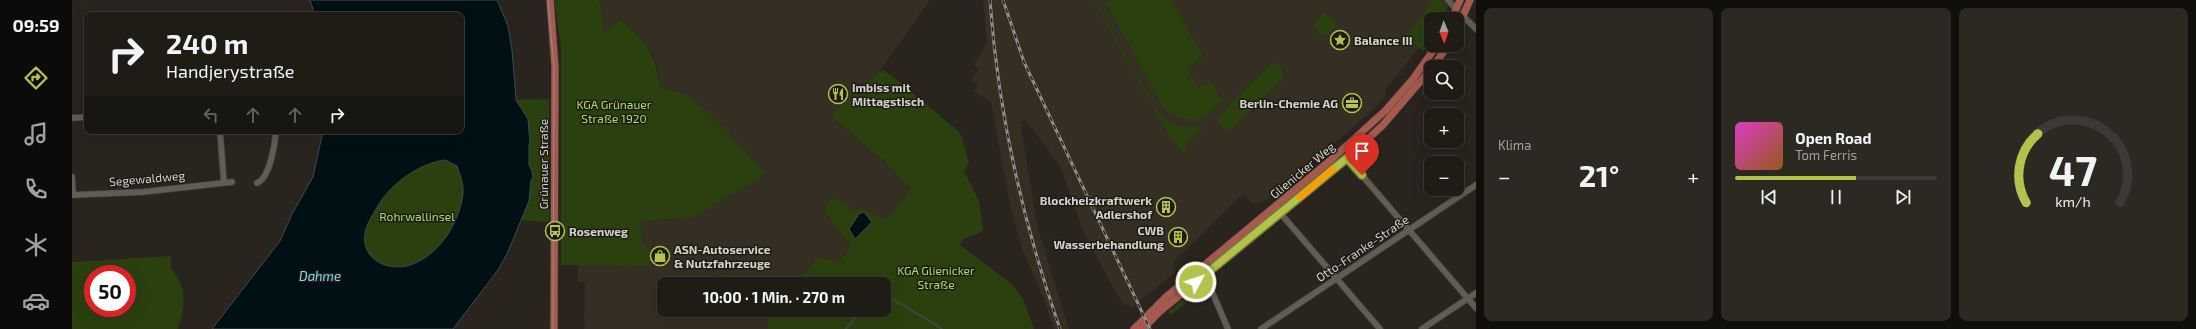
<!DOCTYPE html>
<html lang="de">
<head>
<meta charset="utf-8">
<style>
	body { margin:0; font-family:"Exo 2",sans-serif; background:#2c2923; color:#f1f3f6; height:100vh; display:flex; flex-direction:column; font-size:15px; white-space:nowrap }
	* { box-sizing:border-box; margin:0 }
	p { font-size:13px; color:#a1a1a1 }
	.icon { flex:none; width:22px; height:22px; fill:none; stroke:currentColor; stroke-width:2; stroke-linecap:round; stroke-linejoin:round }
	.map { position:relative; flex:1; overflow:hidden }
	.panel { display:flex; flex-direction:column; gap:8px; padding:8px; background:#110f0c; width:720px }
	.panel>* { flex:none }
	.hud { position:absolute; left:12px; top:12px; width:380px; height:122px; border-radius:8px; box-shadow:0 4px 16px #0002,0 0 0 1px #3c3a35; background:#1f1c16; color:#f1f3f6; overflow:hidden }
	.needle { width:26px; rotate:178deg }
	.controls { position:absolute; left:1352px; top:12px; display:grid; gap:8px }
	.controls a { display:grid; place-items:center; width:40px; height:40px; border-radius:8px; background:#1f1c16; box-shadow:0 4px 16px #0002,0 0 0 1px #3c3a35; font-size:20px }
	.speed { position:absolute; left:12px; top:265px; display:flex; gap:8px; font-size:20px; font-weight:700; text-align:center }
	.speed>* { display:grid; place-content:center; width:52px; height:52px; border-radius:50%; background:#1f1c16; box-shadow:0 4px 16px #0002,0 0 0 1px #3c3a35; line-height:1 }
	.speed .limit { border:6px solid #d22; background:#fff; color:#111 }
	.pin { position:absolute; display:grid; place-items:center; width:34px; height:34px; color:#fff; margin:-41px -17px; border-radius:50% 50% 50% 0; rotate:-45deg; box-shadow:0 0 4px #0007 }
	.pin .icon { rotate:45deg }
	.me { position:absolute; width:44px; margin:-22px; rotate:50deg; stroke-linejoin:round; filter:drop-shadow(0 0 3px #0008) }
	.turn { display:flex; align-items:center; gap:14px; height:84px; padding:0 16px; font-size:18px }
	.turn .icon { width:52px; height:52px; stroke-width:2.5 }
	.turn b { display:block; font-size:28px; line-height:34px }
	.lanes { display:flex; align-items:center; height:38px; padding:0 16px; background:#0003; justify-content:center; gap:20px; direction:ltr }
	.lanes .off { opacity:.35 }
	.big { font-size:30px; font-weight:700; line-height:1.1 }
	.panel .widget { flex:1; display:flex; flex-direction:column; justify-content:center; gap:6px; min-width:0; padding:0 14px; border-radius:8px; background:#2c2923 }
	.panel .dial { align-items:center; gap:0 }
	.dial svg { height:104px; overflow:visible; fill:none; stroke:#3c3a35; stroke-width:7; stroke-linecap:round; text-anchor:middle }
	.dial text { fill:#f1f3f6; stroke:none }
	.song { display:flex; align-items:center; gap:12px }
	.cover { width:48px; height:48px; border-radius:6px; background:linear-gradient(135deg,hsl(310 70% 55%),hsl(30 70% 35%)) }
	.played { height:4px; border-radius:2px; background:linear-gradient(90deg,#b3c24b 60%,#3c3a35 60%) }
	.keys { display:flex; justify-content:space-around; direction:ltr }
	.heat { display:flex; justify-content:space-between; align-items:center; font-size:22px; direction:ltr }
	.panel .tiles { flex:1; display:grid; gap:8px; grid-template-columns:repeat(3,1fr) }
	.trip { position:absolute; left:585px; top:277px; width:234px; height:40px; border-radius:8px; background:#1f1c16; box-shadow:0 4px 16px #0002,0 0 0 1px #3c3a35; font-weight:700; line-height:40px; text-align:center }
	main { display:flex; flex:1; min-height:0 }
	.tabs { display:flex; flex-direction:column; width:72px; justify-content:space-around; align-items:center; background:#0c0b09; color:#a1a1a1 }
	.tabs .icon { width:28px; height:28px }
	.tabs .on { color:#b3c24b }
	.tabs b { font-size:18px; color:#f1f3f6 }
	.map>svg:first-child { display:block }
	.built { fill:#342f22 }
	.green { fill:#2b400f; fill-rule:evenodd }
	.water { fill:#011015; stroke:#404a4c; fill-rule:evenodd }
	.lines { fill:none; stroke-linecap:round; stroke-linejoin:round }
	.stream { stroke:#404a4c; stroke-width:1.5 }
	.minor-casing { stroke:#44423b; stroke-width:7 }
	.major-casing { stroke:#44423b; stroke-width:8 }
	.minor { stroke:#605d55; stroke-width:5.5 }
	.major { stroke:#a6594e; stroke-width:7 }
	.tram { stroke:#908d88; stroke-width:1 }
	.rail-casing { stroke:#908d88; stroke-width:3 }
	.rail { stroke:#1f1c15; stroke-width:1.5; stroke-dasharray:4.5; stroke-linecap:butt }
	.route-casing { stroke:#747e31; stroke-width:10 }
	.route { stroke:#b3c24b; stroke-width:7 }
	.slow { stroke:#f59e0b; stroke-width:7 }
	.labels { text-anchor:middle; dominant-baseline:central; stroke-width:3; stroke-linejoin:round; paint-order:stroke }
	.poi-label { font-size:12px; font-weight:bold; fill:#d4d2ce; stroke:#1f1c15; text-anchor:start }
	.park-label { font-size:12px; fill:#a9df67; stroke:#1f1c15 }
	.street-label { font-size:12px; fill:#d4d2ce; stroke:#1f1c15 }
	.water-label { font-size:13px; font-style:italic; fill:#80ddf7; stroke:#1f1c15 }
</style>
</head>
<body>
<main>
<nav class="tabs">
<b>09:59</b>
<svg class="icon on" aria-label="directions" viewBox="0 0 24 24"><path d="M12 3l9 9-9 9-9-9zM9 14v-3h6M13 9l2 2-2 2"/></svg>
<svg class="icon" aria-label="music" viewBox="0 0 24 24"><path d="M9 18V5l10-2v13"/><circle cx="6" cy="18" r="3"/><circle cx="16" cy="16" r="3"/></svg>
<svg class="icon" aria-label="phone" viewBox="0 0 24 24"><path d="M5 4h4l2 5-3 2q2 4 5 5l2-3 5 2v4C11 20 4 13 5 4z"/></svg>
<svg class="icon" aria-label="climate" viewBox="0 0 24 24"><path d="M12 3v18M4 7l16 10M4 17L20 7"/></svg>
<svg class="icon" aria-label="car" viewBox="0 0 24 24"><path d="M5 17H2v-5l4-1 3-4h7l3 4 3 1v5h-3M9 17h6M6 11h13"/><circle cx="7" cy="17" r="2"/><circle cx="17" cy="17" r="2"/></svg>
</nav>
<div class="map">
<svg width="1404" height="329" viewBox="0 0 1404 329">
	<rect width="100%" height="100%" fill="#29251e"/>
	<path class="built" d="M 527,0 L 858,0 L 807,72 L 763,111 L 760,117 L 813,162 L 839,189 L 814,220 L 791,208 L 784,211 L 752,211 L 779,246 L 766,263 L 747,257 L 723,284 L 679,284 L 662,274 L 643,276 L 644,284 L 592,284 L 592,310 L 696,310 L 696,329 L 512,329 L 513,282 L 506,282 L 506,265 L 577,266 L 570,244 L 569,221 L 622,217 L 694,174 L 603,90 L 589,89 L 585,64 L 577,48 L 564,32 L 548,19 L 532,34 Z
		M 911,0 L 1379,0 L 1370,19 L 1359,19 L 1359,38 L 1351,51 L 1347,48 L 1314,88 L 1313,97 L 1299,112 L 1195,200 L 1182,204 L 1171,194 L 1101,262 L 1104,272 L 1060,307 L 1051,304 L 1031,269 L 1010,228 L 988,166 L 953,119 L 948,123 L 966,229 L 997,329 L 982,329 L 971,297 L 951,251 L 939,210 L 919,103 L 902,91 L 905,84 L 899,80 L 907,69 L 902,65 L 915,42 Z"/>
	<path class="green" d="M 482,0 L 527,0 L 532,33 L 548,19 C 577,43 582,52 589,89 C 593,89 599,89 604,91 C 636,103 669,149 694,174 L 622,217 L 569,221 L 570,244 L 577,247 L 578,266 L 489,265 L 489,46 Z
		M 1021,0 L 1023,0 L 1085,111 C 1097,125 1114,130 1133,126 L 1114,145 L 1116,148 L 1112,152 L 1099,139 Z
		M 1039,0 L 1099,0 L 1131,56 L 1115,68 L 1126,88 L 1139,81 L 1150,101 C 1143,107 1136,116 1127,119 C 1116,122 1098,115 1091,107 L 1034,3 Z
		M 1360,0 L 1368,0 L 1375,9 L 1370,19 L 1359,19 L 1359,38 L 1351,51 L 1334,38 Z
		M 1253,12 L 1264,23 L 1262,25 L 1264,27 L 1261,28 L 1256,36 L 1254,34 L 1251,37 L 1241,26 Z
		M 1201,62 C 1210,65 1214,73 1209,81 L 1156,132 L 1145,120 L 1145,117 Z
		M 811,70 L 830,84 L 886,131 L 890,137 L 897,163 L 892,171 L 907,201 L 911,231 L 891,239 L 888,245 L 941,285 L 951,299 L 962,329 L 696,329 L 696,310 L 812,310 L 812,284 L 723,284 L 747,257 L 766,263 L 779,246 L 752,211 L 761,197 L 783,211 L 791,208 L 814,220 L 839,189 L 812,161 L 760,117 L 763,111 L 807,72 Z
		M 477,99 L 477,222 L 447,220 L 457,201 L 459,180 L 461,178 L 460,171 L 457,165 L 457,144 L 458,143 L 456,119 L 444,100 Z
		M 373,160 L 385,166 C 388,175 392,184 391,193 C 388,221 369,253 341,264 C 319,273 289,261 293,234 C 294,224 302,213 307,204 C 320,183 349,163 373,160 Z
		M 99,256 L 99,269 C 115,284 114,311 105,329 L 0,329 L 0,262 ZM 21,274 L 55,274 L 55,308 L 21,308 Z
		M 662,274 L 679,284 L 644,284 L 643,276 Z
		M 1131,282 L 1135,285 L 1100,314 L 1095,313 Z"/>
	<path class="water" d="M 238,0 L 425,0 L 436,26 L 440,50 L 444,100 L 456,119 L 458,144 L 457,144 L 457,165 L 460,171 L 461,178 L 459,180 L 457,201 L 435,254 L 426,270 L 381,329 L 140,329 L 208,241 L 220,214 L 241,177 L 251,131 L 389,131 L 389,15 L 243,15 ZM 373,160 L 385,166 C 388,175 392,184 391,193 C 388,221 369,253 341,264 C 319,273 289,261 293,234 C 294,224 302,213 307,204 C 320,183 348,163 373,160 Z
		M 792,212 L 800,222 L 783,239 L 777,229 L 787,214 Z"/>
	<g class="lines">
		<path class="stream" d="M 812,295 C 832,306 851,316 870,329
			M 774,329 L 789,310"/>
		<defs>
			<path id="minor" d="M 1376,0 L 1384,9
				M 1391,16 L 1404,29
				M 0,118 L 15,117
				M 148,131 L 152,183
				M 1275,158 L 1404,308
				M 0,177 L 1,195
				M 185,183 C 198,178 203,144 204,131
				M 0,195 L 71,192 L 160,182
				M 1203,207 L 1308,329
				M 1133,275 L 1156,329
				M 1189,329 L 1404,185
				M 1350,329 L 1404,293"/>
			<path id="major" d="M 478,0 L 483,66 L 482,329
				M 1380,19 L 1388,0
				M 1385,29 L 1398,0
				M 1361,67 L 1376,45
				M 1062,329 L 1094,297 L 1260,159 L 1314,110 L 1341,79 L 1365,45
				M 1071,329 L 1086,313 L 1275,158 L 1311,125 L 1359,69"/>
		</defs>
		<use href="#minor" class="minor-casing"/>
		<use href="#major" class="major-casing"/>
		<use href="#minor" class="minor"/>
		<use href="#major" class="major"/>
		<path class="tram" d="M 476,0 L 482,68 L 481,329"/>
		<defs>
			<path id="rail" d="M 918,0 C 926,113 951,223 988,329
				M 931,0 L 952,62 L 1078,329"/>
		</defs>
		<use href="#rail" class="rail-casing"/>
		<use href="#rail" class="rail"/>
	</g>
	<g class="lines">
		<defs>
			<path id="route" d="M 1124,282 L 1275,158 L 1290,175"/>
		</defs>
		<use href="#route" class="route-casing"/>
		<use href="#route" class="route"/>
		<path class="slow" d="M 1228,197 L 1261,169"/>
	</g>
	<defs>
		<symbol id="sight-ring" viewBox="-11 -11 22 22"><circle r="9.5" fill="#1f1c15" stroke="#b3c24b" stroke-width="1.5"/><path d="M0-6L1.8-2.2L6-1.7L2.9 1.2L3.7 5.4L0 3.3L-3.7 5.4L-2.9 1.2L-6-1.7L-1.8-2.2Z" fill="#b3c24b"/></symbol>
		<symbol id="restaurant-ring" viewBox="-11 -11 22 22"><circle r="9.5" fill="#1f1c15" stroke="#b3c24b" stroke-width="1.5"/><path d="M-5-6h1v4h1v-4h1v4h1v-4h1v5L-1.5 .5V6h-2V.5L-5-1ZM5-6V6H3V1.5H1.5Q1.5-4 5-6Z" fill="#b3c24b"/></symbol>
		<symbol id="office-ring" viewBox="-11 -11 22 22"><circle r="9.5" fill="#1f1c15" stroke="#b3c24b" stroke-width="1.5"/><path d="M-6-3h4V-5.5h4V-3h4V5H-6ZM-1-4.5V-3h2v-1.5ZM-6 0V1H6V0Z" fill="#b3c24b"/></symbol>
		<symbol id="building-ring" viewBox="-11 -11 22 22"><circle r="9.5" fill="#1f1c15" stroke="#b3c24b" stroke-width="1.5"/><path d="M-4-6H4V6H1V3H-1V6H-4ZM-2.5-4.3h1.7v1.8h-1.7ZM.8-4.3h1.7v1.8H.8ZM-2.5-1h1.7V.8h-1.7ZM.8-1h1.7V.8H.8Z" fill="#b3c24b"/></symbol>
		<symbol id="bus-ring" viewBox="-11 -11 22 22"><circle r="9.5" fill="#1f1c15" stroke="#b3c24b" stroke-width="1.5"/><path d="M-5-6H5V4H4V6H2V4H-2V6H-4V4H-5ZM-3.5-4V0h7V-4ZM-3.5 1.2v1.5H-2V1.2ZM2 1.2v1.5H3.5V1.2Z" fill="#b3c24b"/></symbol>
		<symbol id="shop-ring" viewBox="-11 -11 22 22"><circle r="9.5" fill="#1f1c15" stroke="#b3c24b" stroke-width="1.5"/><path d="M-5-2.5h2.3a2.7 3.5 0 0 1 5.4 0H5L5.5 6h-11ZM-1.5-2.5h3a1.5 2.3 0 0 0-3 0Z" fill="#b3c24b"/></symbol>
	</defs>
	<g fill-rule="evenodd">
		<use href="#sight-ring" x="1257" y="29" width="22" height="22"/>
		<use href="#restaurant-ring" x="755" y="83" width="22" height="22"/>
		<use href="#office-ring" x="1269" y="92" width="22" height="22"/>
		<use href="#building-ring" x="1083" y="196" width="22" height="22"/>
		<use href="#bus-ring" x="472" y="220" width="22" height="22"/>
		<use href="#building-ring" x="1095" y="226" width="22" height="22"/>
		<use href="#shop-ring" x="577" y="245" width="22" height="22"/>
	</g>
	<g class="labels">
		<g class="poi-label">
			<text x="1282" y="40">Balance III</text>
			<text x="780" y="87">Imbiss mit<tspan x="780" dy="14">Mittagstisch</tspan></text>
			<text x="1266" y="103" text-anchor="end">Berlin-Chemie AG</text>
			<text x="1080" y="200" text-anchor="end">Blockheizkraftwerk<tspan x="1080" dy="14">Adlershof</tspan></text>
			<text x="1092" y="230" text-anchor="end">CWB<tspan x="1092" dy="14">Wasserbehandlung</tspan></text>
			<text x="497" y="231">Rosenweg</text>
			<text x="602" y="249">ASN-Autoservice<tspan x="602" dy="14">&amp; Nutzfahrzeuge</tspan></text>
		</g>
		<g class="park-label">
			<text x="542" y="104">KGA Grünauer<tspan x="542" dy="14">Straße 1920</tspan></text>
			<text x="345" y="216">Rohrwallinsel</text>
			<text x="864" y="270">KGA Glienicker<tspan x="864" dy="14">Straße</tspan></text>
		</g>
		<g class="street-label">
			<text transform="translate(471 164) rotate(-90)">Grünauer Straße</text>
			<text transform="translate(1230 170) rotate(-40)">Glienicker Weg</text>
			<text transform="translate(75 178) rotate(-5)">Segewaldweg</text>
			<text transform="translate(1290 248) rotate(-34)">Otto-Franke-Straße</text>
		</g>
		<g class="water-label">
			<text x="248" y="276">Dahme</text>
		</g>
	</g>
</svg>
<div class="controls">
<a><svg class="needle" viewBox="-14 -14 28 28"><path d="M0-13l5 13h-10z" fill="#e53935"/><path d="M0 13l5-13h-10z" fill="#a1a1a1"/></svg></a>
<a><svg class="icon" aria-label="search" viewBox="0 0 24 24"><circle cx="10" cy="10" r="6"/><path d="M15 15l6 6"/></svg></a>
<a>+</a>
<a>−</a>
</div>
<div class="speed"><div class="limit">50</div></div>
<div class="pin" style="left:1290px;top:175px;background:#d93025"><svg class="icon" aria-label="arrive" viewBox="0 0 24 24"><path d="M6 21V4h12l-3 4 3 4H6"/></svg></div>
<svg class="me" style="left:1124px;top:282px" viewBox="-20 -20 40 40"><circle r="17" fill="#b3c24b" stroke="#fff" stroke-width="3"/><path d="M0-11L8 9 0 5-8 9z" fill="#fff"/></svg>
<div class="trip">10:00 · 1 Min. · 270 m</div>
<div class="hud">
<div class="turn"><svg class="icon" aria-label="right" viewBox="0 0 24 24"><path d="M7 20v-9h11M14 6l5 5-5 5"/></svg><div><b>240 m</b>Handjerystraße</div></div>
<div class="lanes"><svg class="icon off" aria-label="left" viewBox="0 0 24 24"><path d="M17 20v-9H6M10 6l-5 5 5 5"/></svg><svg class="icon off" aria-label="ahead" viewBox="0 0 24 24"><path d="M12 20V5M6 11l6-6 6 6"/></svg><svg class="icon off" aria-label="ahead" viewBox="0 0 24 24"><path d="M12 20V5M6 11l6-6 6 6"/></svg><svg class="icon" aria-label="right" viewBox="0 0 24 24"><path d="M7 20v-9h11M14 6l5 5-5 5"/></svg></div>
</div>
</div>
<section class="panel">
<div class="tiles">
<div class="widget"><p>Klima</p>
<div class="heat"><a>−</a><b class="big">21°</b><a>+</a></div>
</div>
<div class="widget">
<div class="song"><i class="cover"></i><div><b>Open Road</b><p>Tom Ferris</p></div></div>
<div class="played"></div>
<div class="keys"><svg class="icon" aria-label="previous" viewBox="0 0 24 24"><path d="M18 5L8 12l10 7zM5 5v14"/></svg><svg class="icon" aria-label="pause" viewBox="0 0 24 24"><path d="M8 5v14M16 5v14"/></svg><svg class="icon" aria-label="next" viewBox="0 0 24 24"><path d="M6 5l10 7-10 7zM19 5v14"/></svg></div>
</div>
<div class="widget dial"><svg viewBox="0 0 100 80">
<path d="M14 69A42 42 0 1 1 86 69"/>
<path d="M14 69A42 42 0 0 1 23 16" stroke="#b3c24b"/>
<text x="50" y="56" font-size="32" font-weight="700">47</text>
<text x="50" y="72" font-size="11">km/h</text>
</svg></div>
</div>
</section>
</main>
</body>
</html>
